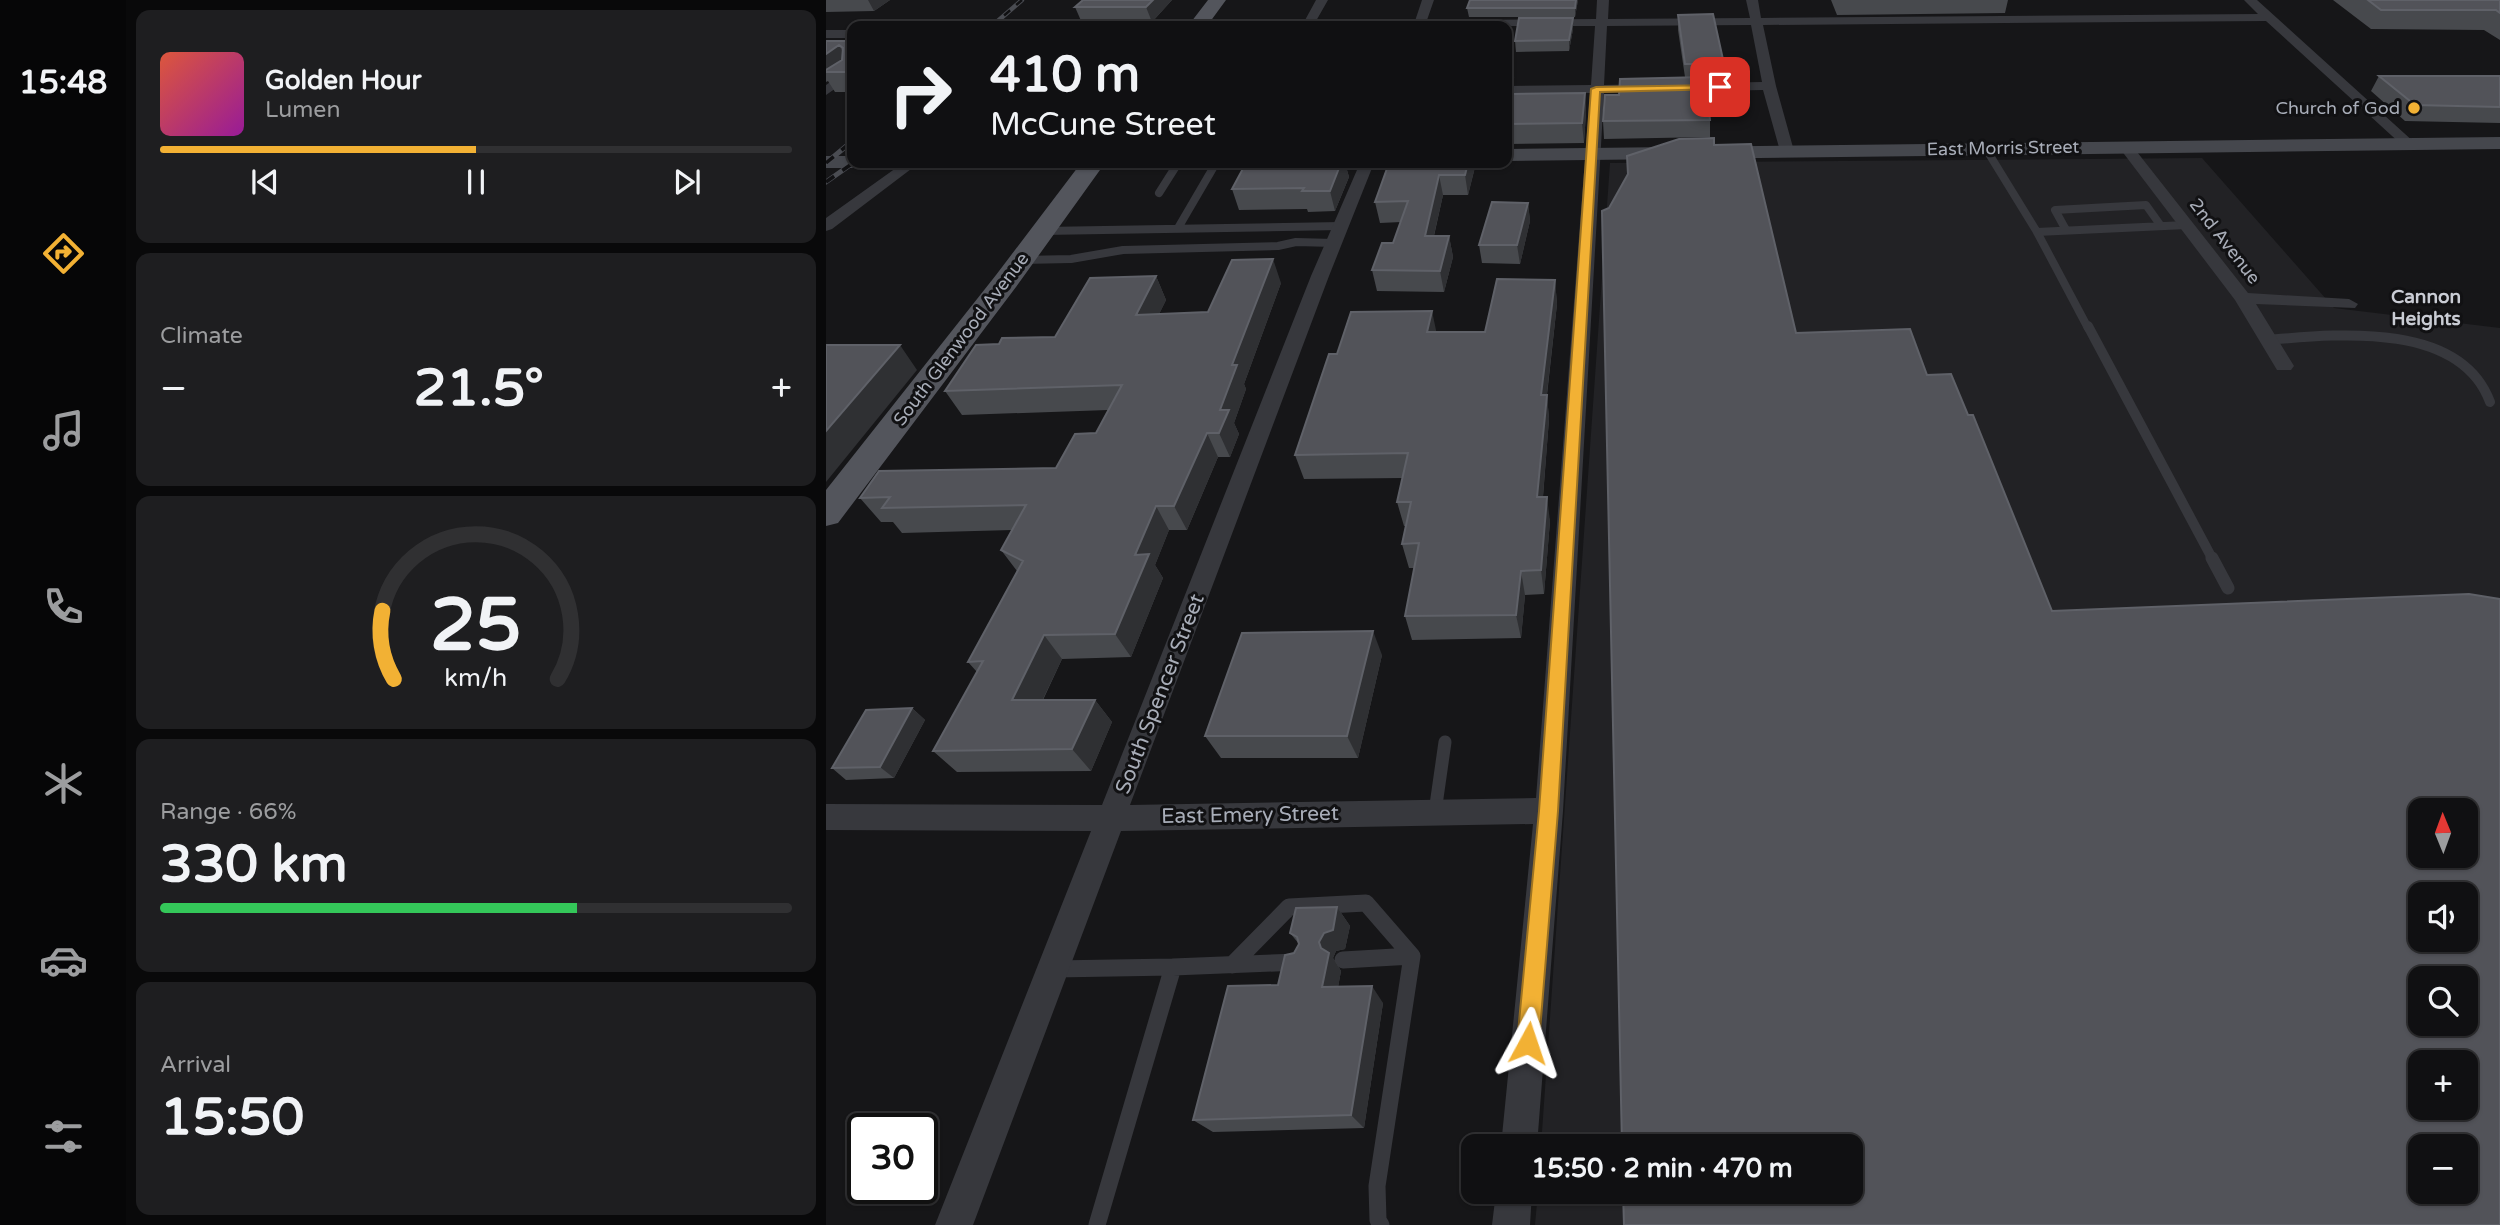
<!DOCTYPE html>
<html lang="en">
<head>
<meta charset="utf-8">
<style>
	body { margin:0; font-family:"Varela Round",sans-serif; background:#1e1e20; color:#f1f3f6; height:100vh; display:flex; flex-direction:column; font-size:26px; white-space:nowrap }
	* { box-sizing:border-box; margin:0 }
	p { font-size:23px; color:#9c9d9f }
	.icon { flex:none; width:38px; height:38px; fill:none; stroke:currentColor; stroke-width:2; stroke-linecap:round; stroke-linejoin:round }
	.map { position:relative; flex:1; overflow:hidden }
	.side { display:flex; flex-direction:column; gap:10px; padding:10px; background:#09090a; width:700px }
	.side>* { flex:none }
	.banner { position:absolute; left:21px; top:21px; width:665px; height:147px; border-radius:14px; box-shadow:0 2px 5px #0004,0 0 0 2px #303032; background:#101012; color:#f1f3f6; overflow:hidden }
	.needle { width:46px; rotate:359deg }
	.controls { position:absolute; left:1582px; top:798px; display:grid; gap:14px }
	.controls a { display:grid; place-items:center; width:70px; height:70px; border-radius:14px; background:#101012; box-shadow:0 2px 5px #0004,0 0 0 2px #303032; font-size:35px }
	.speed { position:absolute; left:21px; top:1113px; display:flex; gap:14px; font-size:35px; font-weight:700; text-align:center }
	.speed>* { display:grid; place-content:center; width:91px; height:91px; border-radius:50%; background:#101012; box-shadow:0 2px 5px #0004,0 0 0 2px #303032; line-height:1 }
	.speed .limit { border:4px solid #111; border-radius:10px; background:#fff; color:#111 }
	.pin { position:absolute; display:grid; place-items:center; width:60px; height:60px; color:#fff; margin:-30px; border-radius:14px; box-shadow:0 4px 10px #0006 }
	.me { position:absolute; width:77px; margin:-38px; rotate:5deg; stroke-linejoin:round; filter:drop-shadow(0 0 5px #0008) }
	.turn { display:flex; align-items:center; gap:24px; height:147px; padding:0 28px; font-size:32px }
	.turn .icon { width:91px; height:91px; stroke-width:2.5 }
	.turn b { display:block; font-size:49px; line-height:60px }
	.big { font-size:52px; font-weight:700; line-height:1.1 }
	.side .card { flex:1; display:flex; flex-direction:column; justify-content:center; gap:10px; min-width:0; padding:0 24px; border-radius:14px; background:#1e1e20 }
	.side .dial { align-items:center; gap:0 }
	.dial svg { height:182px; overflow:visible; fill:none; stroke:#303032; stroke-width:7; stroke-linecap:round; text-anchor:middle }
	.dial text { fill:#f1f3f6; stroke:none }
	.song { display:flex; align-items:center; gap:21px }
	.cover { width:84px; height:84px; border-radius:10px; background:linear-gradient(135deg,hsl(10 70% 55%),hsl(300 70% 35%)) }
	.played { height:7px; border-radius:4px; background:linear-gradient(90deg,#f2b134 50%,#303032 50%) }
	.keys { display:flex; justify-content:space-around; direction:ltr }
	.heat { display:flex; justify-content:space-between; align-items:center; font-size:38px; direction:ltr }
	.charge { height:10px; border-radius:5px; background:linear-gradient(90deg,#34c759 66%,#303032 0) }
	.trip { position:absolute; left:635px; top:1134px; width:402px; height:70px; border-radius:14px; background:#101012; box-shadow:0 2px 5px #0004,0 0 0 2px #303032; font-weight:700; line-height:70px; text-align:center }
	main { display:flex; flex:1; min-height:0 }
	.dock { display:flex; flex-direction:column; width:126px; justify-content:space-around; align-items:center; background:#060607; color:#9c9d9f }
	.dock .icon { width:49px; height:49px }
	.dock .active { color:#f2b134 }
	.dock b { font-size:32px; color:#f1f3f6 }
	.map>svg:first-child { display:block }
	.built { fill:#222225; fill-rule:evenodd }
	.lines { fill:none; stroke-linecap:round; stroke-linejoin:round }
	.lane-far3 { stroke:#37383d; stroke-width:8 }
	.lane-far2 { stroke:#37383d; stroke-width:10 }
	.lane-far1 { stroke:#37383d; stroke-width:13 }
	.lane { stroke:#37383d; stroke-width:17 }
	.street { fill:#37383d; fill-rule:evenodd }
	.secondary { fill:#45474d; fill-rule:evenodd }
	.primary { fill:#53555c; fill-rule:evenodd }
	.rail-far1-casing { stroke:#4a4c52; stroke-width:4.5 }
	.rail-casing { stroke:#4a4c52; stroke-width:5 }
	.rail-far1 { stroke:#111113; stroke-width:2.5; stroke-dasharray:8; stroke-linecap:butt }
	.rail { stroke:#111113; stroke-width:3.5; stroke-dasharray:10; stroke-linecap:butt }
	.wall { fill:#47494d }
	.shaded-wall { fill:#2f3033 }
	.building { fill:#525359; stroke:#5f6168; stroke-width:2; fill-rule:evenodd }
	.route { fill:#f2b134; stroke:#9d7322; stroke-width:2 }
	.poi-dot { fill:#f2b134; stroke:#111113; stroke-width:2.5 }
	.labels { text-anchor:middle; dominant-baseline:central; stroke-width:6; stroke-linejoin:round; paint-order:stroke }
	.far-poi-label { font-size:18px; fill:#a8adb8; stroke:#111113; text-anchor:end }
	.far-street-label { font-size:18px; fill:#a8adb8; stroke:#111113 }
	.far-neighbourhood-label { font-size:19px; font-weight:bold; fill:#c9ccd4; stroke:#111113 }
	.street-label { font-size:21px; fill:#a8adb8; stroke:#111113 }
</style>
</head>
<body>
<main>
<nav class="dock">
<b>15:48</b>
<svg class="icon active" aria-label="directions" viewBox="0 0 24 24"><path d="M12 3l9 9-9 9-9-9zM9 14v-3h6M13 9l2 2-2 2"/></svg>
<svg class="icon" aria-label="music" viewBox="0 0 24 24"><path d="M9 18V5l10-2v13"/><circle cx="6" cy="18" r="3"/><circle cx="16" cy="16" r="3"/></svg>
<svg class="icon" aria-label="phone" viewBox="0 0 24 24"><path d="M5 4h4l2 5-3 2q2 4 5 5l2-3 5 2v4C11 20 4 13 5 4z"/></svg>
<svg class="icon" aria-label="climate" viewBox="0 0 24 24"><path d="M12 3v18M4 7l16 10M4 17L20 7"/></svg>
<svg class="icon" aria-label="car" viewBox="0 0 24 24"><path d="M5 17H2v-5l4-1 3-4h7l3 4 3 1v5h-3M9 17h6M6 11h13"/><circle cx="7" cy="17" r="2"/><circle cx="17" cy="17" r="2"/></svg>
<svg class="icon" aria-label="filters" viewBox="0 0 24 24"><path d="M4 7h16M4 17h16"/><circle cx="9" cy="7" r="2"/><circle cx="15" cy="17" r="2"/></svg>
</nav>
<section class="side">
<div class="card">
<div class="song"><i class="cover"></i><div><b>Golden Hour</b><p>Lumen</p></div></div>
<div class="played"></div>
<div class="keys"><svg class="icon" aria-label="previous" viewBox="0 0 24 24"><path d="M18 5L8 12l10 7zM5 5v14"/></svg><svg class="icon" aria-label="pause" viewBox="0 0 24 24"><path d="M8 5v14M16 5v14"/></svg><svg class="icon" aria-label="next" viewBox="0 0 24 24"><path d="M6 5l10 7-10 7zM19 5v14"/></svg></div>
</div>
<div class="card"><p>Climate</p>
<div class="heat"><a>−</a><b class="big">21.5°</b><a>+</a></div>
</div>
<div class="card dial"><svg viewBox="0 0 100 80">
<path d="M14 69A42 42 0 1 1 86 69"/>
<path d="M14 69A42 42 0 0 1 9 39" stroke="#f2b134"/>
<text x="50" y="56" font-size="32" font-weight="700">25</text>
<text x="50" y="72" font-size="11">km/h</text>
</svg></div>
<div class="card"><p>Range · 66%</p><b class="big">330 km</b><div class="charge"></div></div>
<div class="card"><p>Arrival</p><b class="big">15:50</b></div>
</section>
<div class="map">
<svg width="1674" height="1225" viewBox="0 0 1674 1225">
	<rect width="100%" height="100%" fill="#161618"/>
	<path class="built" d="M 1376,158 L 1508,308 L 1674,328 L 1674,1225 L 709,1225 L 712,1192 L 1026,1192 L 1026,1146 L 715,1146 L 784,163 ZM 1594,810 L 1640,810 L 1640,856 L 1594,856 ZM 1594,894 L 1640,894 L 1640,940 L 1594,940 ZM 1594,978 L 1640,978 L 1640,1024 L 1594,1024 ZM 1594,1062 L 1640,1062 L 1640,1108 L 1594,1108 ZM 1594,1146 L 1640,1146 L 1640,1192 L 1594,1192 Z"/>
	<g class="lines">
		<path class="lane-far3" d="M 1160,149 L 1211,232 L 1262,328
			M 333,193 L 352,163
			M 352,228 L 390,163
			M 1240,230 L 1229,210 L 1320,205 L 1335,226
			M 217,231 L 515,226
			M 1211,232 L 1360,225
			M 196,260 L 245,259 L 297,250 L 452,246 L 470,242 L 508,243"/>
		<path class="lane-far2" d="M 1262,326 L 1387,560
			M 1442,340 C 1511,334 1634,321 1664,402"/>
		<path class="lane-far1" d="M 1386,558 L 1402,588
			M 609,812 L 619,742"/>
		<path class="lane" d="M 517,960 L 586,956
			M 406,965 L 463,907 L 540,903 L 586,956 L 551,1186 L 552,1220 L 555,1225
			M 347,967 L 472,962
			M 228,969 L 347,967 L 271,1225"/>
		<path class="street" d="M 490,0 L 502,0 L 490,21 L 589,21 L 596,0 L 608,0 L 601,20 L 770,19 L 771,0 L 783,0 L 782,19 L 924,18 L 920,0 L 932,0 L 935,18 L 1432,14 L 1418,0 L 1431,0 L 1589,143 L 1587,146 L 1577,146 L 1440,21 L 937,25 L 950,86 L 968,151 L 961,155 L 954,151 L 937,90 L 778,93 L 737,811 L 711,1146 L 675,1146 L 707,824 L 295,831 L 147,1225 L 109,1225 L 265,831 L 0,830 L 0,804 L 276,805 L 485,276 L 534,163 L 548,163 L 503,276 L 304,805 L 710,798 L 764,93 L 681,94 L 681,86 L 765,85 L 769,26 L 365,26 L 371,22 L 478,22 ZM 925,25 L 936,82 L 778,85 L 781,26 Z
			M 0,30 L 26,30 L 26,38 L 0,38 Z
			M 26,67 L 26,77 L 0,95 L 0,85 Z
			M 1299,142 L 1304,143 L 1422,293 L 1523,299 L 1532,304 L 1529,308 L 1430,304 L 1468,366 L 1465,370 L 1451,370 L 1409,300 L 1292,146 Z
			M 77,163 L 93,163 L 6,229 L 0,231 L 0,218 Z
			M 670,1192 L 706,1192 L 704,1225 L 666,1225 Z"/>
		<path class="secondary" d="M 1674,137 L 1674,149 L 681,161 L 681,149 Z
			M 0,156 L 26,156 L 26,163 L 36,163 L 26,168 L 0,168 Z"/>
		<path class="primary" d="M 382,0 L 400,0 L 381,26 L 362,26 Z
			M 255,163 L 279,163 L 190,287 L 12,523 L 0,526 L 0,490 L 170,275 Z"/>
		<defs>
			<path id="rail-far1" d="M 166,26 L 196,0
				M 22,145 L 26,142"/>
			<path id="rail" d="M 0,163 L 24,143
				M 0,182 L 27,163"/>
		</defs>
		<use href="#rail-far1" class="rail-far1-casing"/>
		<use href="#rail" class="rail-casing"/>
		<use href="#rail-far1" class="rail-far1"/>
		<use href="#rail" class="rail"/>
	</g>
	<path class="wall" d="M 0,0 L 64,0 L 48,11 L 0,12 Z
		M 257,0 L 346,0 L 326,22 L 256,23 L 249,7 Z
		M 752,0 L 749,17 L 643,17 L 641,8 Z
		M 1005,0 L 1182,0 L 1179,13 L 1011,15 Z
		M 1507,0 L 1674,0 L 1674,40 L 1658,30 L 1545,29 Z
		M 852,15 L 898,64 L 897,80 L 879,80 L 884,120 L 884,137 L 778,139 L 777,121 L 793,95 L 859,77 L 852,30 Z
		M 747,18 L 747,29 L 743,51 L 690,52 L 689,41 Z
		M 0,41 L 26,41 L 26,92 L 9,92 L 2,81 L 0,82 Z
		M 1553,76 L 1674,76 L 1674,123 L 1579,121 L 1545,91 Z
		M 681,77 L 687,78 L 689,94 L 759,93 L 760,112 L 758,143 L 681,144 Z
		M 420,163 L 519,163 L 523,177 L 509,211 L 482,212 L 481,209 L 413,210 L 406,189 Z
		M 563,163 L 650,163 L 642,195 L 617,195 L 608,236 L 623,236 L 627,257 L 618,292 L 551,291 L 546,270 L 567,243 L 575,222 L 554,223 L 549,202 Z
		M 702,203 L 704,221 L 694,264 L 656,263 L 653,245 Z
		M 330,276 L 340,300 L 333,314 L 382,312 L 455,283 L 418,384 L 420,389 L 408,423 L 413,434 L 404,457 L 392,457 L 361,530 L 343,530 L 329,565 L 337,578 L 305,657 L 236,659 L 217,700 L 269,700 L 286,722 L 265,771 L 131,772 L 107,751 L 151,672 L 142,662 L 191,571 L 175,550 L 186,530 L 76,533 L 67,522 L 55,522 L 34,498 L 230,468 L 270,433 L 282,410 L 136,415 L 119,391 L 173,344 L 229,337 Z
		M 729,280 L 731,304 L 721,395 L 723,419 L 717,497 L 724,521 L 718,594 L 699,595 L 695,638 L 586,640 L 579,616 L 588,568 L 583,568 L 576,544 L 580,526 L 578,526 L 571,502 L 577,478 L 478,479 L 469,455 L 511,354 L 610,332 L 659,332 Z
		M 556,655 L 532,758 L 395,758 L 379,736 Z
		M 86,708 L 99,720 L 68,778 L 20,780 L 6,768 Z
		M 511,907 L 524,926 L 519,949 L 510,951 L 507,958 L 515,971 L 512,987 L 557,1003 L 538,1128 L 387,1132 L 367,1120 L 452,985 L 473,944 L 464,933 Z"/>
	<path class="shaded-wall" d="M 42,0 L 64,0 L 48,11 Z
		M 327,0 L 346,0 L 326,22 L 320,7 Z
		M 750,0 L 752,0 L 749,17 L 749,8 Z
		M 747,18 L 747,29 L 743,51 L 743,40 Z
		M 13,45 L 24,65 L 0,72 L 0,54 Z
		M 687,78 L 689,97 L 685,94 Z
		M 759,93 L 760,112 L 758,143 L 756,123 Z
		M 515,163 L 519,163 L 523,177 L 509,211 L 504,191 Z
		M 642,163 L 650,163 L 642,195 L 639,175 Z
		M 613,175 L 617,195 L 603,257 L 599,236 Z
		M 702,203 L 704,221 L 694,264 L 691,245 Z
		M 623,236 L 627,257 L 618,292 L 614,271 Z
		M 447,259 L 455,283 L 418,384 L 420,389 L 408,423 L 413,434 L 404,457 L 393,433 L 394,410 L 406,365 Z
		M 330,276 L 340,300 L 321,339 L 310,315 Z
		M 729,280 L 731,304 L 718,419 L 715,395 Z
		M 606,311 L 611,335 L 601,332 Z
		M 74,345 L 91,370 L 0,482 L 0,431 Z
		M 721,395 L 723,419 L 715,521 L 711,497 Z
		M 381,433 L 392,457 L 361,530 L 348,506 Z
		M 721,497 L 724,521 L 718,594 L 715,570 Z
		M 330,506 L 343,530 L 329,565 L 337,578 L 305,657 L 289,634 L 309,555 Z
		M 695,571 L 699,595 L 695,638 L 690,615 Z
		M 547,631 L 556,655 L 532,758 L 521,736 Z
		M 218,635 L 236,659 L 206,722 L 186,700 Z
		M 269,700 L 286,722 L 265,771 L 246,749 Z
		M 86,708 L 99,720 L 68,778 L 54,767 Z
		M 511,907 L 524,926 L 519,949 L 510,951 L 507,958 L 515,971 L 509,1004 L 496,987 L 495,948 L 493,942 Z
		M 546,986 L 557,1003 L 538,1128 L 525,1115 Z"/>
	<path class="building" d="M 257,0 L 327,0 L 320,7 L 249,7 Z
		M 644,0 L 750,0 L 749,8 L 641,8 Z
		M 1542,0 L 1674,0 L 1674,13 L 1670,10 L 1555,10 Z
		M 887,14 L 898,64 L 859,64 L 852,15 Z
		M 693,18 L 747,18 L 743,40 L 689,41 Z
		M 0,41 L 26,41 L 26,69 L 22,72 L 0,72 L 0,70 L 16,60 L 17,48 L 13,45 L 0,54 Z
		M 1553,76 L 1674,76 L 1674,107 L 1589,105 Z
		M 681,77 L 687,78 L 685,94 L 759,93 L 756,123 L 681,124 Z
		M 879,77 L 884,120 L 777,121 L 779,95 L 793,95 L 794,79 Z
		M 888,138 L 888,145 L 925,144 L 970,333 L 1084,329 L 1101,375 L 1125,374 L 1142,415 L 1147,415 L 1226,611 L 1643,594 L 1674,599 L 1674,1225 L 798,1225 L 797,1192 L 1026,1192 L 1026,1146 L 796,1146 L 776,211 L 783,208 L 802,174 L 801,156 L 853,139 ZM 1594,810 L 1640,810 L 1640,856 L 1594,856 ZM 1594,894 L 1640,894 L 1640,940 L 1594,940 ZM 1594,978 L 1640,978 L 1640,1024 L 1594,1024 ZM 1594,1062 L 1640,1062 L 1640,1108 L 1594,1108 ZM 1594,1146 L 1640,1146 L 1640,1192 L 1594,1192 Z
		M 420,163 L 515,163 L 504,191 L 476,191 L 478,188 L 406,189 Z
		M 563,163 L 642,163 L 639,175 L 613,175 L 599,236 L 623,236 L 614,271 L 546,270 L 556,243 L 567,243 L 582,201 L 549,202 Z
		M 666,202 L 702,203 L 691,245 L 653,245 Z
		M 447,259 L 406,365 L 411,365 L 394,410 L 403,410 L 393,433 L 381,433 L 348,506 L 330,506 L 309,555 L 323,554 L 289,634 L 218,635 L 186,700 L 269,700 L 246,749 L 107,751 L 157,661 L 142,662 L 197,561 L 175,550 L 200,505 L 56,508 L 64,497 L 34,498 L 53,471 L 230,468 L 249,434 L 270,433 L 296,385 L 119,391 L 150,345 L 173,344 L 176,338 L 229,337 L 264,278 L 330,276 L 310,315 L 382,312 L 406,260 Z
		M 671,279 L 729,280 L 715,395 L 721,395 L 711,497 L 721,497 L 715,570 L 695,571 L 690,615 L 579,616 L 593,543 L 576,544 L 585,502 L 571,502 L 582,453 L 469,455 L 503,354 L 511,354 L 525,312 L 606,311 L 601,332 L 659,332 Z
		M 0,345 L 74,345 L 0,431 Z
		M 547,631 L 521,736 L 379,736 L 416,633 Z
		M 86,708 L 54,767 L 6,768 L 40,710 Z
		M 511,907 L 507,930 L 498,933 L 493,942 L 495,948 L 503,953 L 496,987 L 546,986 L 525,1115 L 367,1120 L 402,986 L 452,985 L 459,955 L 468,953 L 473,944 L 471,937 L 464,933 L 470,908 Z"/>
	<path class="route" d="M 894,85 L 897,89 L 774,92 L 732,811 L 713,1043 L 709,1051 L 702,1054 L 694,1051 L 691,1043 L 713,811 L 765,89 L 770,87 Z"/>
	<circle class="poi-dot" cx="1588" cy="108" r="7"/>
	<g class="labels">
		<g class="far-poi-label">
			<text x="1574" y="108">Church of God</text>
		</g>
		<g class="far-street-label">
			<text transform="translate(1177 148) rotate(-1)">East Morris Street</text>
			<text transform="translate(1399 241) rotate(52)">2nd Avenue</text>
			<text transform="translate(135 339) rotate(-53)">South Glenwood Avenue</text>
		</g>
		<g class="far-neighbourhood-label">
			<text x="1600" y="297">Cannon<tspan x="1600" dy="22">Heights</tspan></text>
		</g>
		<g class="street-label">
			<text transform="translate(334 694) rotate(-69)">South Spencer Street</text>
			<text transform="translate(424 815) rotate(-1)">East Emery Street</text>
		</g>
	</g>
</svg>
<div class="controls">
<a><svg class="needle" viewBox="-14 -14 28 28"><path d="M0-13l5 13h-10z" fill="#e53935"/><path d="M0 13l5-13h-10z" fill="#9c9d9f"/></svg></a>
<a><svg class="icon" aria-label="sound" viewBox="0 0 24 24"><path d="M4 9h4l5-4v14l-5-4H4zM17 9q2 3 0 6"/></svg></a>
<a><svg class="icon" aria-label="search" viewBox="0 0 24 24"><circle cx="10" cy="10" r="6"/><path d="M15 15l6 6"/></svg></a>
<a>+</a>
<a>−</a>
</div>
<div class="speed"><div class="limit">30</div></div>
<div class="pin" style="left:894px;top:87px;background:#d93025"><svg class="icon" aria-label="arrive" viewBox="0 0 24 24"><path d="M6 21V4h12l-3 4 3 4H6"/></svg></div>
<svg class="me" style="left:702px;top:1043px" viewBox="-20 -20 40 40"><path d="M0-17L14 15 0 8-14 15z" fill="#f2b134" stroke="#fff" stroke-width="4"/></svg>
<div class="trip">15:50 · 2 min · 470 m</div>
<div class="banner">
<div class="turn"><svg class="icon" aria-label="right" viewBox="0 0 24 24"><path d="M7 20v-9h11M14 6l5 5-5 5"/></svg><div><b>410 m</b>McCune Street</div></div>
</div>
</div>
</main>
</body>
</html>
